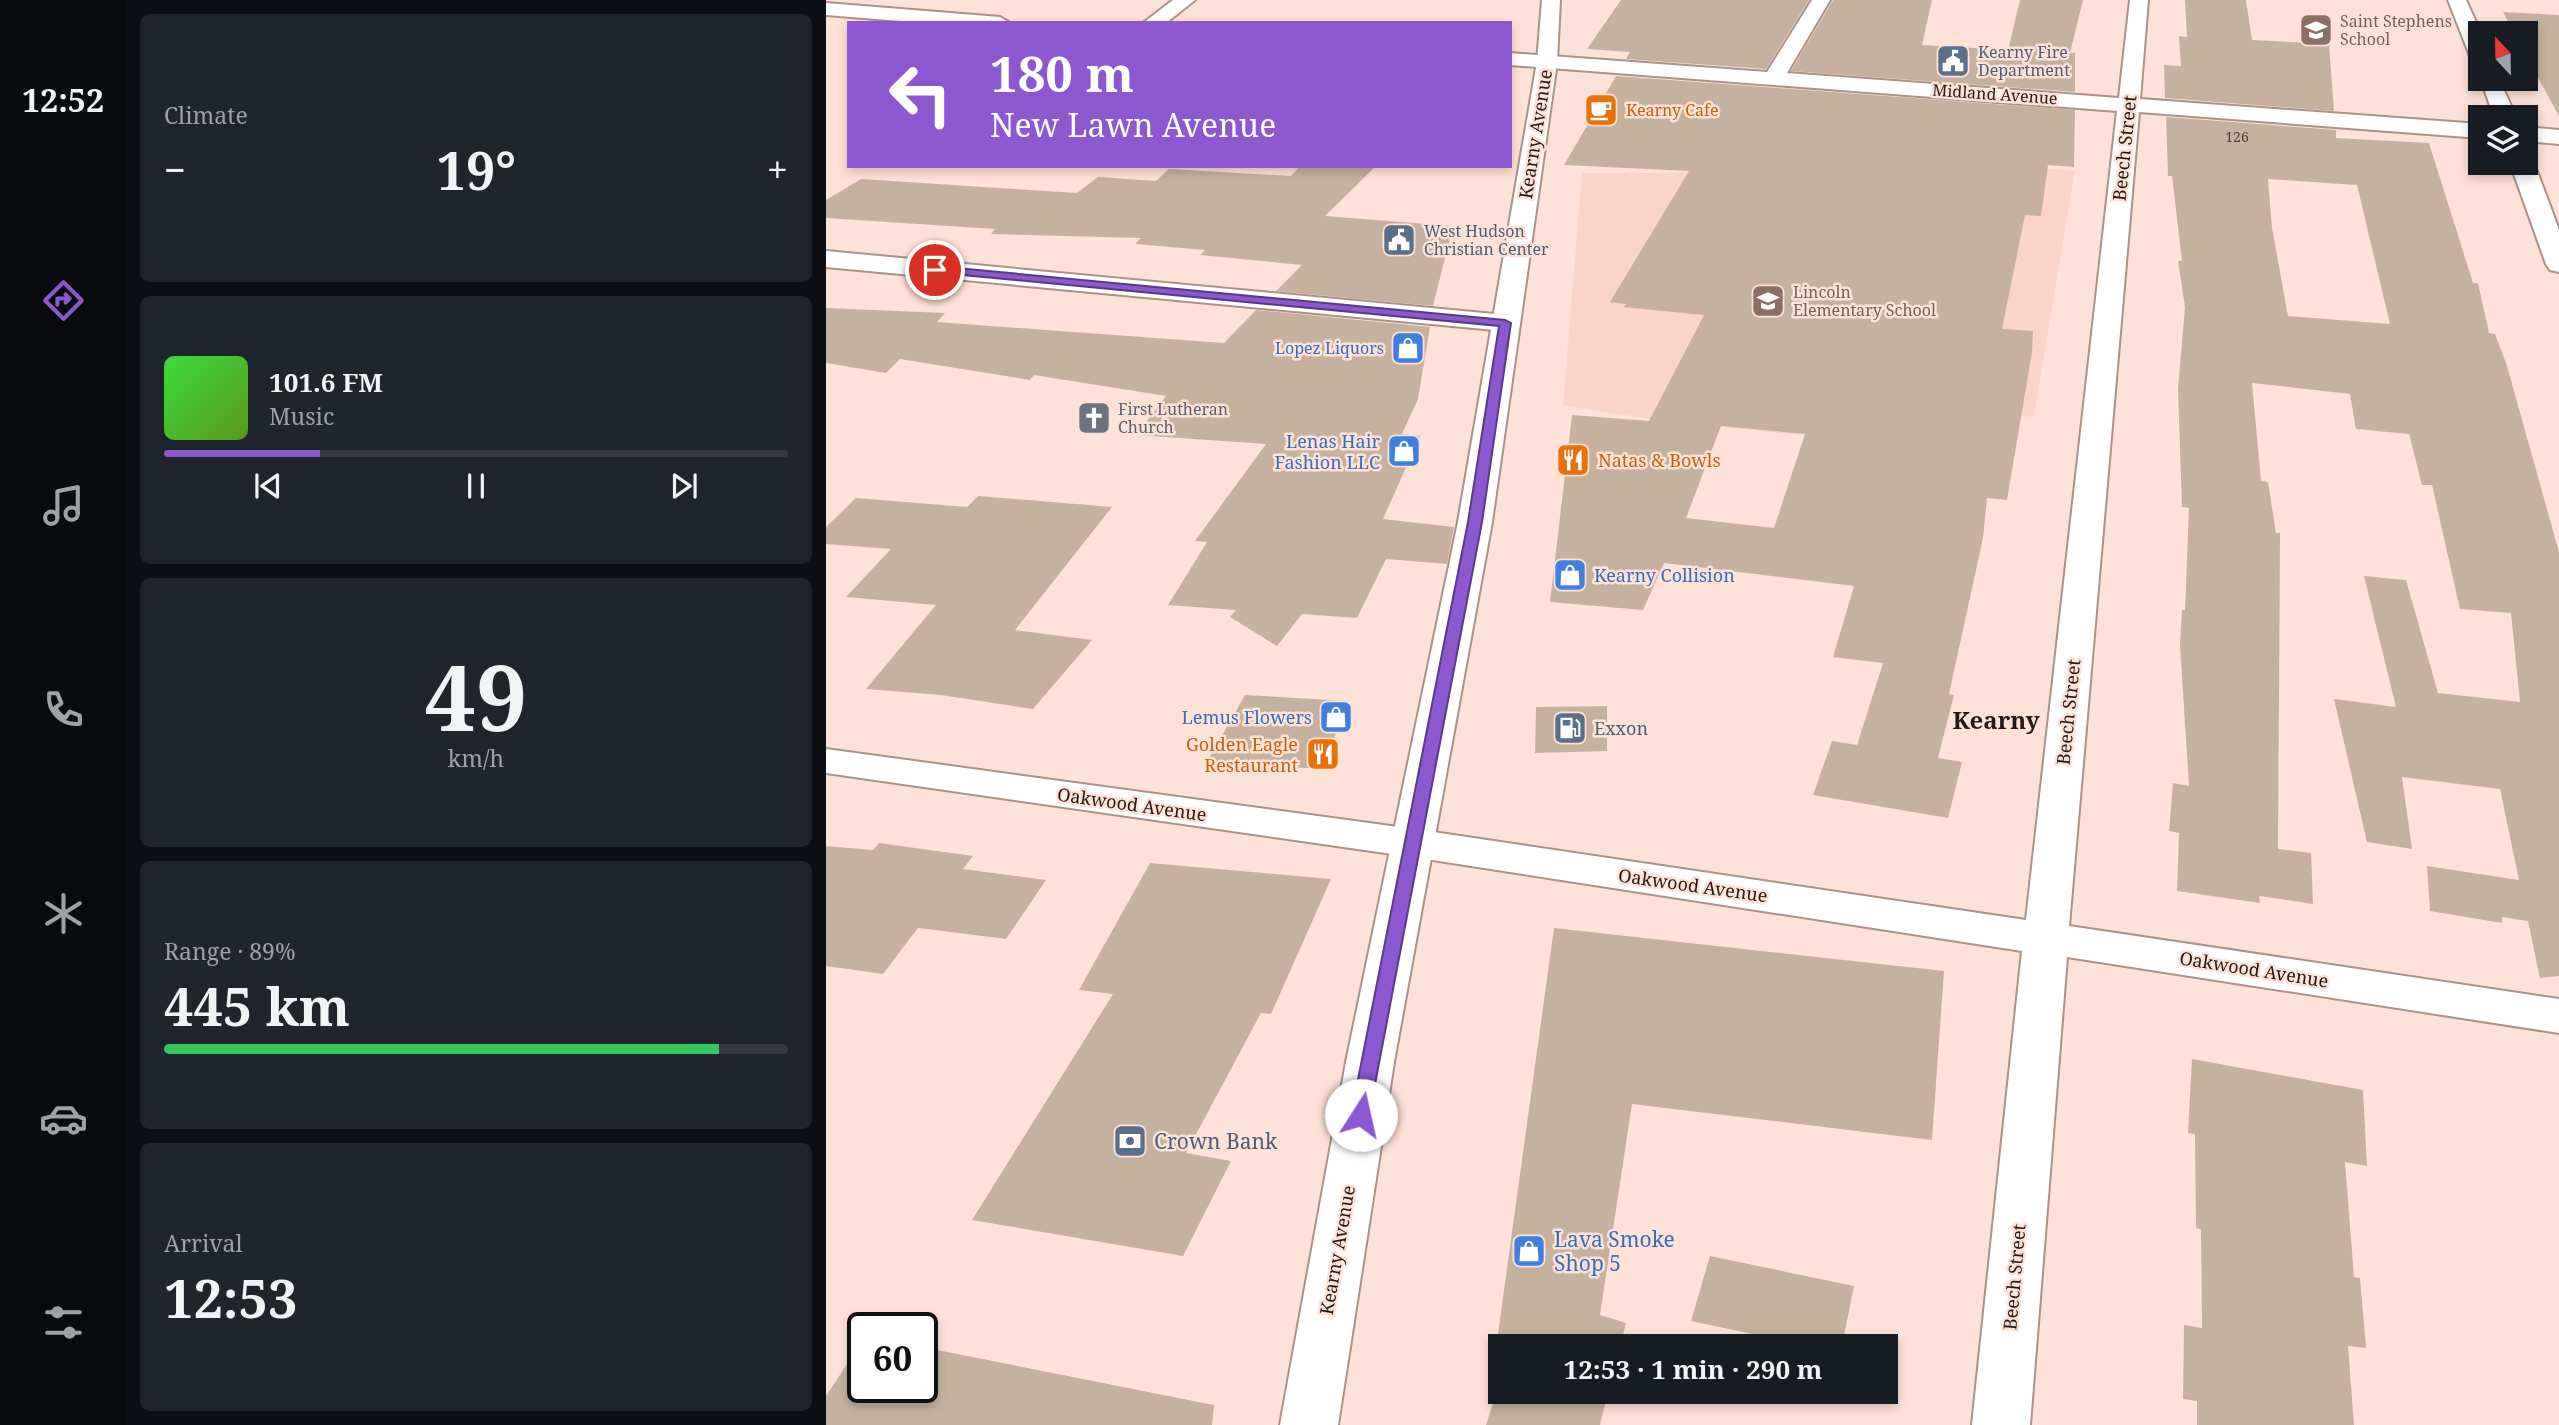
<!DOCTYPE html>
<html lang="en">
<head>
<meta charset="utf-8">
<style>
	body { margin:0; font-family:"Noto Serif",serif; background:#20242c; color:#f1f3f6; height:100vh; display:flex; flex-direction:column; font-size:26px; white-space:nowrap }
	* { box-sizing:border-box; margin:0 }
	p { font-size:23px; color:#9ea1a6 }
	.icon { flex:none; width:38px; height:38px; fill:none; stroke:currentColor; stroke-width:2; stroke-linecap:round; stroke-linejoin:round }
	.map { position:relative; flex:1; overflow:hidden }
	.panel { display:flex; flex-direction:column; gap:14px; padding:14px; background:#0d0f14; width:700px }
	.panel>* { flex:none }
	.guide { position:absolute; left:21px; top:21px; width:665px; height:147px; border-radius:0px; box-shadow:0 4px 10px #0003; background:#8b58d0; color:#fff; overflow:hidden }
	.needle { width:46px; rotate:338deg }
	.tools { position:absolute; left:1642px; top:21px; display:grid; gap:14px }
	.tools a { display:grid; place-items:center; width:70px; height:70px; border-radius:0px; background:#171b24; box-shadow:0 4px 10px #0003; font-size:35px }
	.speed { position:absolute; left:21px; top:1312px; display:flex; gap:14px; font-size:35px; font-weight:700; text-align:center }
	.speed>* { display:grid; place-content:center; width:91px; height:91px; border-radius:50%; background:#171b24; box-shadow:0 4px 10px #0003; line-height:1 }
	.speed .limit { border:4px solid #111; border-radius:10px; background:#fff; color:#111 }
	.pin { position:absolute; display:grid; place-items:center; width:60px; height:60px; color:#fff; margin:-30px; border:4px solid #fff; border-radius:50%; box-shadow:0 2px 7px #0007 }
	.me { position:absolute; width:77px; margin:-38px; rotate:10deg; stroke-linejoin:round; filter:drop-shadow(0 0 5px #0008) }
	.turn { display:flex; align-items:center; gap:24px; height:147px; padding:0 28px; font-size:32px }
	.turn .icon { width:91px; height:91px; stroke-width:2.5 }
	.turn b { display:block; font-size:49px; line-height:60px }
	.big { font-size:52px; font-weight:700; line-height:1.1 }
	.panel .card { flex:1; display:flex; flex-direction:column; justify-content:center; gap:10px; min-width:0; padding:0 24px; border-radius:10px; background:#20242c }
	.panel .dial { align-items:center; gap:0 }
	.dial b { font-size:91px; line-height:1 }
	.song { display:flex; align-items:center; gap:21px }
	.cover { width:84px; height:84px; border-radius:10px; background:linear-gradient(135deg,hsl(120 70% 55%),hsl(90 70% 35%)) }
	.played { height:7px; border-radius:4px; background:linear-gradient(90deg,#8b58d0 25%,#363941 25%) }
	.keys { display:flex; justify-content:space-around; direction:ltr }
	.heat { display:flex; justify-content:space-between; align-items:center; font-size:38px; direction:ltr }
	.charge { height:10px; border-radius:5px; background:linear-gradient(90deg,#34c759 89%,#363941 0) }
	.trip { position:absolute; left:662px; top:1334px; width:410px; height:70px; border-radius:0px; background:#171b24; box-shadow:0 4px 10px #0003; font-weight:700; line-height:70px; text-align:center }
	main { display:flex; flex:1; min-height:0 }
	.menu { display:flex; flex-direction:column; width:126px; justify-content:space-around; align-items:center; background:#090b0e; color:#9ea1a6 }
	.menu .icon { width:49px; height:49px }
	.menu .active { color:#8b58d0 }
	.menu b { font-size:32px; color:#f1f3f6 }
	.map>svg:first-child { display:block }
	.built { fill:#f9d5c7 }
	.building { fill:#c6b19e; fill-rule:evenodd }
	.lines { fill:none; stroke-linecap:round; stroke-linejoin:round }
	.minor-casing { stroke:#ab9186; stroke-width:4 }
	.major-casing { stroke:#ab9186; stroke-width:4 }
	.minor { fill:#fff; fill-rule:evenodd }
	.major { fill:#fff; fill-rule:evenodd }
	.route { fill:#8b58d0; stroke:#5a3987; stroke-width:2 }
	.labels { text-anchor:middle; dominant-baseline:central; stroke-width:5; stroke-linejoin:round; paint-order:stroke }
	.number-label { font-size:14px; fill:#4c3f37 }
	.far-education-label { font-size:16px; fill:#785e54; stroke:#ffe2d7; text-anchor:start }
	.far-service-label { font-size:16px; fill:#4e5e75; stroke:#ffe2d7; text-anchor:start }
	.far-street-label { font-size:16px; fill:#231915; stroke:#ffe2d7 }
	.far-food-label { font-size:16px; fill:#c56008; stroke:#ffe2d7; text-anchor:start }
	.far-shop-label { font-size:16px; fill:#366cbe; stroke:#ffe2d7; text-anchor:end }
	.far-worship-label { font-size:16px; fill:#5b616d; stroke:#ffe2d7; text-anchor:start }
	.street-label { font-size:18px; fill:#231915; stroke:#ffe2d7 }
	.shop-label { font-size:18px; fill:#366cbe; stroke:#ffe2d7; text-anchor:end }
	.food-label { font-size:18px; fill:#c56008; stroke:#ffe2d7; text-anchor:start }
	.service-label { font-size:18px; fill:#4e5e75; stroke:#ffe2d7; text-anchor:start }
	.near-service-label { font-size:21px; fill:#4e5e75; stroke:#ffe2d7; text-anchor:start }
	.near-shop-label { font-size:21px; fill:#366cbe; stroke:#ffe2d7; text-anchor:start }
	.district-label { font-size:24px; font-weight:bold; fill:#231915; stroke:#ffe2d7 }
</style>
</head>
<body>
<main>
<nav class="menu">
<b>12:52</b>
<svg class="icon active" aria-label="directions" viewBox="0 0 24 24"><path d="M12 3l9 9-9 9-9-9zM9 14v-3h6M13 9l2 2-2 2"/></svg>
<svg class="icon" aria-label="music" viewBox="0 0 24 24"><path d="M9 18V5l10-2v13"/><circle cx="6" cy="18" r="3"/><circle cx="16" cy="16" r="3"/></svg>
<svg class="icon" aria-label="phone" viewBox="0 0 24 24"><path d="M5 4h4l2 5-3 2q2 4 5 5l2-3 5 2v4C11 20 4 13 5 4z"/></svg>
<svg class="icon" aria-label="climate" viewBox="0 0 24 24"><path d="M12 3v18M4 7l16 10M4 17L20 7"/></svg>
<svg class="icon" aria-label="car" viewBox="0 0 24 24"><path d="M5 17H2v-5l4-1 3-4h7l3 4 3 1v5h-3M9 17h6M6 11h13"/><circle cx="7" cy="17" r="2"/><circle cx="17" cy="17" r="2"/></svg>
<svg class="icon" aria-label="filters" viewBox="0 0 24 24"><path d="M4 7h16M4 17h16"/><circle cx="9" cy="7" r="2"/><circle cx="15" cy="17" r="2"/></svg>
</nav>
<section class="panel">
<div class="card"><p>Climate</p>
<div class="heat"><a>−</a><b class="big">19°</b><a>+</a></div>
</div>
<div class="card">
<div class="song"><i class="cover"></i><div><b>101.6 FM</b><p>Music</p></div></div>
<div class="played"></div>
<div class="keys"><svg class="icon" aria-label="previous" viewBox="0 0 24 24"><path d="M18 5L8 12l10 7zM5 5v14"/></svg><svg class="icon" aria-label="pause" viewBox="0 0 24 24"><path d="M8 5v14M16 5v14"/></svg><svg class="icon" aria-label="next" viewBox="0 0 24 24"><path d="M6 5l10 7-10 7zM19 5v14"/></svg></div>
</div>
<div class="card dial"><b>49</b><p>km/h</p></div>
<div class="card"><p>Range · 89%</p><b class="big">445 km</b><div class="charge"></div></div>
<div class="card"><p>Arrival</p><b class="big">12:53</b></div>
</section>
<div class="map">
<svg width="1733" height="1425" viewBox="0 0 1733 1425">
	<rect width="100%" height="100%" fill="#ffe2d7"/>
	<path class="built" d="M 1139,162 L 1249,171 L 1208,417 L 987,394 L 974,435 L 823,419 L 737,405 L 756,173 L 846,173 Z"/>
	<path class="building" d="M 795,0 L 983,0 L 940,69 L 800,59 L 804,52 L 761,49 Z
		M 1007,0 L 1106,0 L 1096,45 L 1182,50 L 1194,0 L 1257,0 L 1244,53 L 1249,53 L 1249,92 L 965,71 Z
		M 1359,0 L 1420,0 L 1426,40 L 1503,44 L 1508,111 L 1339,98 L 1338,65 L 1355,66 L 1353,36 L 1361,37 Z
		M 1677,12 L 1733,15 L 1733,116 L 1699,54 L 1699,33 L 1688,33 Z
		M 790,76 L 1249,110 L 1248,167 L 1222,165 L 1215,216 L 1199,215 L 1176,329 L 1207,331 L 1206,352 L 1181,500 L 1161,498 L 1157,538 L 1123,694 L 1128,695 L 1112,758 L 1136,762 L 1122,818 L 987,795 L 1006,741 L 1031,745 L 1057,663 L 1007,657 L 1028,586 L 838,563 L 817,610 L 724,602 L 746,415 L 823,421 L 878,315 L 797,307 L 801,304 L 784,302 L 863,171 L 738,165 ZM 895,426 L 979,434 L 948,528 L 860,518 Z
		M 1340,117 L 1510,130 L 1510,138 L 1603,143 L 1647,283 L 1652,283 L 1663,333 L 1669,334 L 1681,366 L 1733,552 L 1733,976 L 1714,978 L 1702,921 L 1676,917 L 1676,923 L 1604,911 L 1601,866 L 1693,880 L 1674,789 L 1576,777 L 1586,849 L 1541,842 L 1508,699 L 1570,707 L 1538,576 L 1580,580 L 1612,693 L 1694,702 L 1685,613 L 1634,609 L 1606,485 L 1596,485 L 1583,434 L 1530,429 L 1524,394 L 1426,383 L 1435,481 L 1442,482 L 1450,533 L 1454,533 L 1452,849 L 1485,853 L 1487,904 L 1433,896 L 1434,903 L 1351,891 L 1353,833 L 1343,831 L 1347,783 L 1363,786 L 1354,645 L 1356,610 L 1359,610 L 1363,508 L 1356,507 L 1352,389 L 1359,307 L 1352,261 L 1356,261 L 1346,176 L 1342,176 ZM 1442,179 L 1531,185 L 1564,324 L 1462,316 L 1446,228 Z
		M 474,166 L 550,166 L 499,216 L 627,226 L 607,306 L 450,291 L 476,265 L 374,255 L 379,250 L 309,244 L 315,238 L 165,234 L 169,229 L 0,218 L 0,200 L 35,179 L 251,193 L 272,177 L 330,181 L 343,169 L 465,176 Z
		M 0,308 L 119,313 L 111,322 L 398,343 L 430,310 L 604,327 L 592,399 L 576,434 L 594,436 L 557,519 L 628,527 L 621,564 L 560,559 L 531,618 L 476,614 L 451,646 L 404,617 L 410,610 L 342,605 L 381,542 L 369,541 L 440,444 L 310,435 L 340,396 L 208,375 L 204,380 L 74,359 L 60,373 L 0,363 Z
		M 152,496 L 286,507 L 189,630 L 266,640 L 207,709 L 115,695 L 40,689 L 110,605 L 20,597 L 65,549 L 0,544 L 0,527 L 30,498 L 141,507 Z
		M 419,695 L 523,701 L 496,769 L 381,762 Z
		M 781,706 L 781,751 L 709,753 L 710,707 Z
		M 53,843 L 147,856 L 137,869 L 220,880 L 180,939 L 92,928 L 57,974 L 0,966 L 0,846 L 47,850 Z
		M 324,863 L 505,879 L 445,1014 L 435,1013 L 360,1153 L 405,1161 L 357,1256 L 146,1220 L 287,994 L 253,990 Z
		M 728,928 L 1118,971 L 1106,1140 L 806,1104 L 774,1315 L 800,1323 L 794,1346 L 685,1346 L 671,1341 Z
		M 1366,1059 L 1537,1090 L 1541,1166 L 1519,1162 L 1528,1277 L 1534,1278 L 1540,1348 L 1522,1346 L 1528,1425 L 1371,1425 L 1371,1401 L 1357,1399 L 1358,1325 L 1376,1328 L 1375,1229 L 1370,1228 L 1369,1134 L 1362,1133 Z
		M 884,1256 L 1028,1286 L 1016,1346 L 983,1346 L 865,1321 Z
		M 37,1340 L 37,1388 L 96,1388 L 96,1347 L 388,1405 L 386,1425 L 0,1425 L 0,1396 Z
		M 674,1381 L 674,1391 L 782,1391 L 774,1425 L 660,1425 Z"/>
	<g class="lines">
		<defs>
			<path id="minor" d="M 347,0 L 369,0 L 340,23 L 317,23 Z
				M 986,0 L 1004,0 L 961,73 L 1293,98 L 1304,0 L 1322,0 L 1314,99 L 1654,124 L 1654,138 L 1313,112 L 1243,926 L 1733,999 L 1733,1033 L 1241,957 L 1204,1425 L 1146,1425 L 1196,951 L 587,857 L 0,773 L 0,749 L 587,829 L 1200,920 L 1291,111 L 684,65 L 684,53 L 941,72 Z
				M 1622,0 L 1640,0 L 1655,33 L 1654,62 L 1644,56 Z
				M 0,3 L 174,17 L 184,23 L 99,23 L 0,15 Z
				M 1654,77 L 1673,79 L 1690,117 L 1668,117 Z
				M 1699,127 L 1733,130 L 1733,144 L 1699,141 Z
				M 1699,157 L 1708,163 L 1733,230 L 1733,272 L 1724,270 L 1720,264 L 1684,163 L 1699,163 Z
				M 0,251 L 679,315 L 689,317 L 693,323 L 689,329 L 679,331 L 0,267 Z"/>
			<path id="major" d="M 716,0 L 734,0 L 731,62 L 666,522 L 568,1062 L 512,1425 L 454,1425 L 520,1062 L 632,522 L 711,62 Z"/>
		</defs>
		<use href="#minor" class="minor-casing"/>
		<use href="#major" class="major-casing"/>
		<use href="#minor" class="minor"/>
		<use href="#major" class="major"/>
	</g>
	<path class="route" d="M 109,266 L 679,320 L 685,323 L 656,522 L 542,1121 L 528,1121 L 525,1115 L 642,522 L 673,326 L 105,272 L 105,267 Z"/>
	<defs>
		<symbol id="school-square" viewBox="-11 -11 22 22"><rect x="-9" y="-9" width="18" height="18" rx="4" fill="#8d6e63" stroke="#ffe2d7"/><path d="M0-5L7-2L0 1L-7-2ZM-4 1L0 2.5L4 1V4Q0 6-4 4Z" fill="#fff"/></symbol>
		<symbol id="civic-square" viewBox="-11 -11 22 22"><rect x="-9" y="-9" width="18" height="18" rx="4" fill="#5c6f8a" stroke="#ffe2d7"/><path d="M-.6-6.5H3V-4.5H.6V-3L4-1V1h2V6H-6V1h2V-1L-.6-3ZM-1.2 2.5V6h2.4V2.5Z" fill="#fff"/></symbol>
		<symbol id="cafe-square" viewBox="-11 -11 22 22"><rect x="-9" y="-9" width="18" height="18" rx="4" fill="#e8710a" stroke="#ffe2d7"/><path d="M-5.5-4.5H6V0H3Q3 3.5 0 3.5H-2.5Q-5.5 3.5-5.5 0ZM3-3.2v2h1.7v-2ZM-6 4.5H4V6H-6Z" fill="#fff"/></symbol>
		<symbol id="shop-square" viewBox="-11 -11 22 22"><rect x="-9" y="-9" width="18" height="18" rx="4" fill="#3f7fe0" stroke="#ffe2d7"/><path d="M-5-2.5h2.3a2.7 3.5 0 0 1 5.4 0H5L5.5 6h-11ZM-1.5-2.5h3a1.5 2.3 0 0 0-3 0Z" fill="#fff"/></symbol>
		<symbol id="church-square" viewBox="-11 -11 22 22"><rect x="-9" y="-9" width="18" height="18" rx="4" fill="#6b7280" stroke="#ffe2d7"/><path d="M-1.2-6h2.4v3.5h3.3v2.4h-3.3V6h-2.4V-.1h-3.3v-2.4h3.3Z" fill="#fff"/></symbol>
		<symbol id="restaurant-square" viewBox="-11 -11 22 22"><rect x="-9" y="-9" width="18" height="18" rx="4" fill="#e8710a" stroke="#ffe2d7"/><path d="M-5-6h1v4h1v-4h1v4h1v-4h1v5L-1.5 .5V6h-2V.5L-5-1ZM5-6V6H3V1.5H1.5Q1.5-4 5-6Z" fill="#fff"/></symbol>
		<symbol id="fuel-square" viewBox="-11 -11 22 22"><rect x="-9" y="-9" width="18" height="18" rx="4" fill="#5c6f8a" stroke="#ffe2d7"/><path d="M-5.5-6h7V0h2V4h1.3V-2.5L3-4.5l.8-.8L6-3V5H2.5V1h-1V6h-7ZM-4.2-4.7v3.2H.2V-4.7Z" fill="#fff"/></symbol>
		<symbol id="bank-square" viewBox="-11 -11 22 22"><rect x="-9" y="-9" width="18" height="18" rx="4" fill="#5c6f8a" stroke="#ffe2d7"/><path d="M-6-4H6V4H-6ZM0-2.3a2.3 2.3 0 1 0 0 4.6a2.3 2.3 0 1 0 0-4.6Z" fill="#fff"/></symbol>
	</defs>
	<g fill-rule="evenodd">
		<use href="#school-square" x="1471" y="11" width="38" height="38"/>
		<use href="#civic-square" x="1108" y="42" width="38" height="38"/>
		<use href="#cafe-square" x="756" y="91" width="38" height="38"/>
		<use href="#civic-square" x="554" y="221" width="38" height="38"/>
		<use href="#school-square" x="923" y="282" width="38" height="38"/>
		<use href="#shop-square" x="563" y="329" width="38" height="38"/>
		<use href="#church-square" x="249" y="399" width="38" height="38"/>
		<use href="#shop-square" x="559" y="432" width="38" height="38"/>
		<use href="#restaurant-square" x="728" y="441" width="38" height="38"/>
		<use href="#shop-square" x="725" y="556" width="38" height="38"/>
		<use href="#shop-square" x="491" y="698" width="38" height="38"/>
		<use href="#fuel-square" x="725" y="709" width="38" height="38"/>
		<use href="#restaurant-square" x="478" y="735" width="38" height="38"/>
		<use href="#bank-square" x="285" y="1122" width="38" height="38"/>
		<use href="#shop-square" x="684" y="1232" width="38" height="38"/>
	</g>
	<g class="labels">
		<g class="number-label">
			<text x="1411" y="136">126</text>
		</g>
		<g class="far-education-label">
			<text x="1514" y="21">Saint Stephens<tspan x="1514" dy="18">School</tspan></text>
			<text x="967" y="292">Lincoln<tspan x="967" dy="18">Elementary School</tspan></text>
		</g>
		<g class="far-service-label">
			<text x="1152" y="52">Kearny Fire<tspan x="1152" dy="18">Department</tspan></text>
			<text x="598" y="231">West Hudson<tspan x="598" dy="18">Christian Center</tspan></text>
		</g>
		<g class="far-street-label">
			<text transform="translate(1169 94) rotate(4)">Midland Avenue</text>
		</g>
		<g class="far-food-label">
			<text x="800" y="110">Kearny Cafe</text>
		</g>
		<g class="far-shop-label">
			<text x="558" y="348">Lopez Liquors</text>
		</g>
		<g class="far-worship-label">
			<text x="292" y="409">First Lutheran<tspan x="292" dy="18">Church</tspan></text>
		</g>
		<g class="street-label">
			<text transform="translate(709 134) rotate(-81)">Kearny Avenue</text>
			<text transform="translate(1298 148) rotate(-84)">Beech Street</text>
			<text transform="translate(1242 712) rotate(-84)">Beech Street</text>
			<text transform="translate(306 804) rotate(8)">Oakwood Avenue</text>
			<text transform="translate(867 885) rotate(8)">Oakwood Avenue</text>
			<text transform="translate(1428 969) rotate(9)">Oakwood Avenue</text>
			<text transform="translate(511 1250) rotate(-80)">Kearny Avenue</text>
			<text transform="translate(1188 1277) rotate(-85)">Beech Street</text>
		</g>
		<g class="shop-label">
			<text x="554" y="441">Lenas Hair<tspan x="554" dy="21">Fashion LLC</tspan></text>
			<text x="768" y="575" text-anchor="start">Kearny Collision</text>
			<text x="486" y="717">Lemus Flowers</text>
		</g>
		<g class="food-label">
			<text x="772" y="460">Natas &amp; Bowls</text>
			<text x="472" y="744" text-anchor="end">Golden Eagle<tspan x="472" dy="21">Restaurant</tspan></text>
		</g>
		<g class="service-label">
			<text x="768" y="728">Exxon</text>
		</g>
		<g class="near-service-label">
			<text x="328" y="1141">Crown Bank</text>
		</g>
		<g class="near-shop-label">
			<text x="728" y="1239">Lava Smoke<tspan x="728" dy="24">Shop 5</tspan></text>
		</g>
		<g class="district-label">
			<text x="1170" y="719">Kearny</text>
		</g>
	</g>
</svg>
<div class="tools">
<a><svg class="needle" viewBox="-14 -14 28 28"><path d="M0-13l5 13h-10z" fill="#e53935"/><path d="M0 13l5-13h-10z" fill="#9ea1a6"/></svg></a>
<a><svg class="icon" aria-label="layers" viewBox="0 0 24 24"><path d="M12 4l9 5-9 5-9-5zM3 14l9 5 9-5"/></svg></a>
</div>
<div class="speed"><div class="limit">60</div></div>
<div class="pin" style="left:109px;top:270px;background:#d93025"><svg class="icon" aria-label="arrive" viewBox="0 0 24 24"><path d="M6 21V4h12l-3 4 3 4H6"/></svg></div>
<svg class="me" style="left:535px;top:1115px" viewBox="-20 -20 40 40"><circle r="19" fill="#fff"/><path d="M0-13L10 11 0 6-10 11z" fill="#8b58d0"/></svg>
<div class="trip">12:53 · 1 min · 290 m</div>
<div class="guide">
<div class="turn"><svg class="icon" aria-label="left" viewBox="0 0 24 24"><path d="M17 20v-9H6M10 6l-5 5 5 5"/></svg><div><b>180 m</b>New Lawn Avenue</div></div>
</div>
</div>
</main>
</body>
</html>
